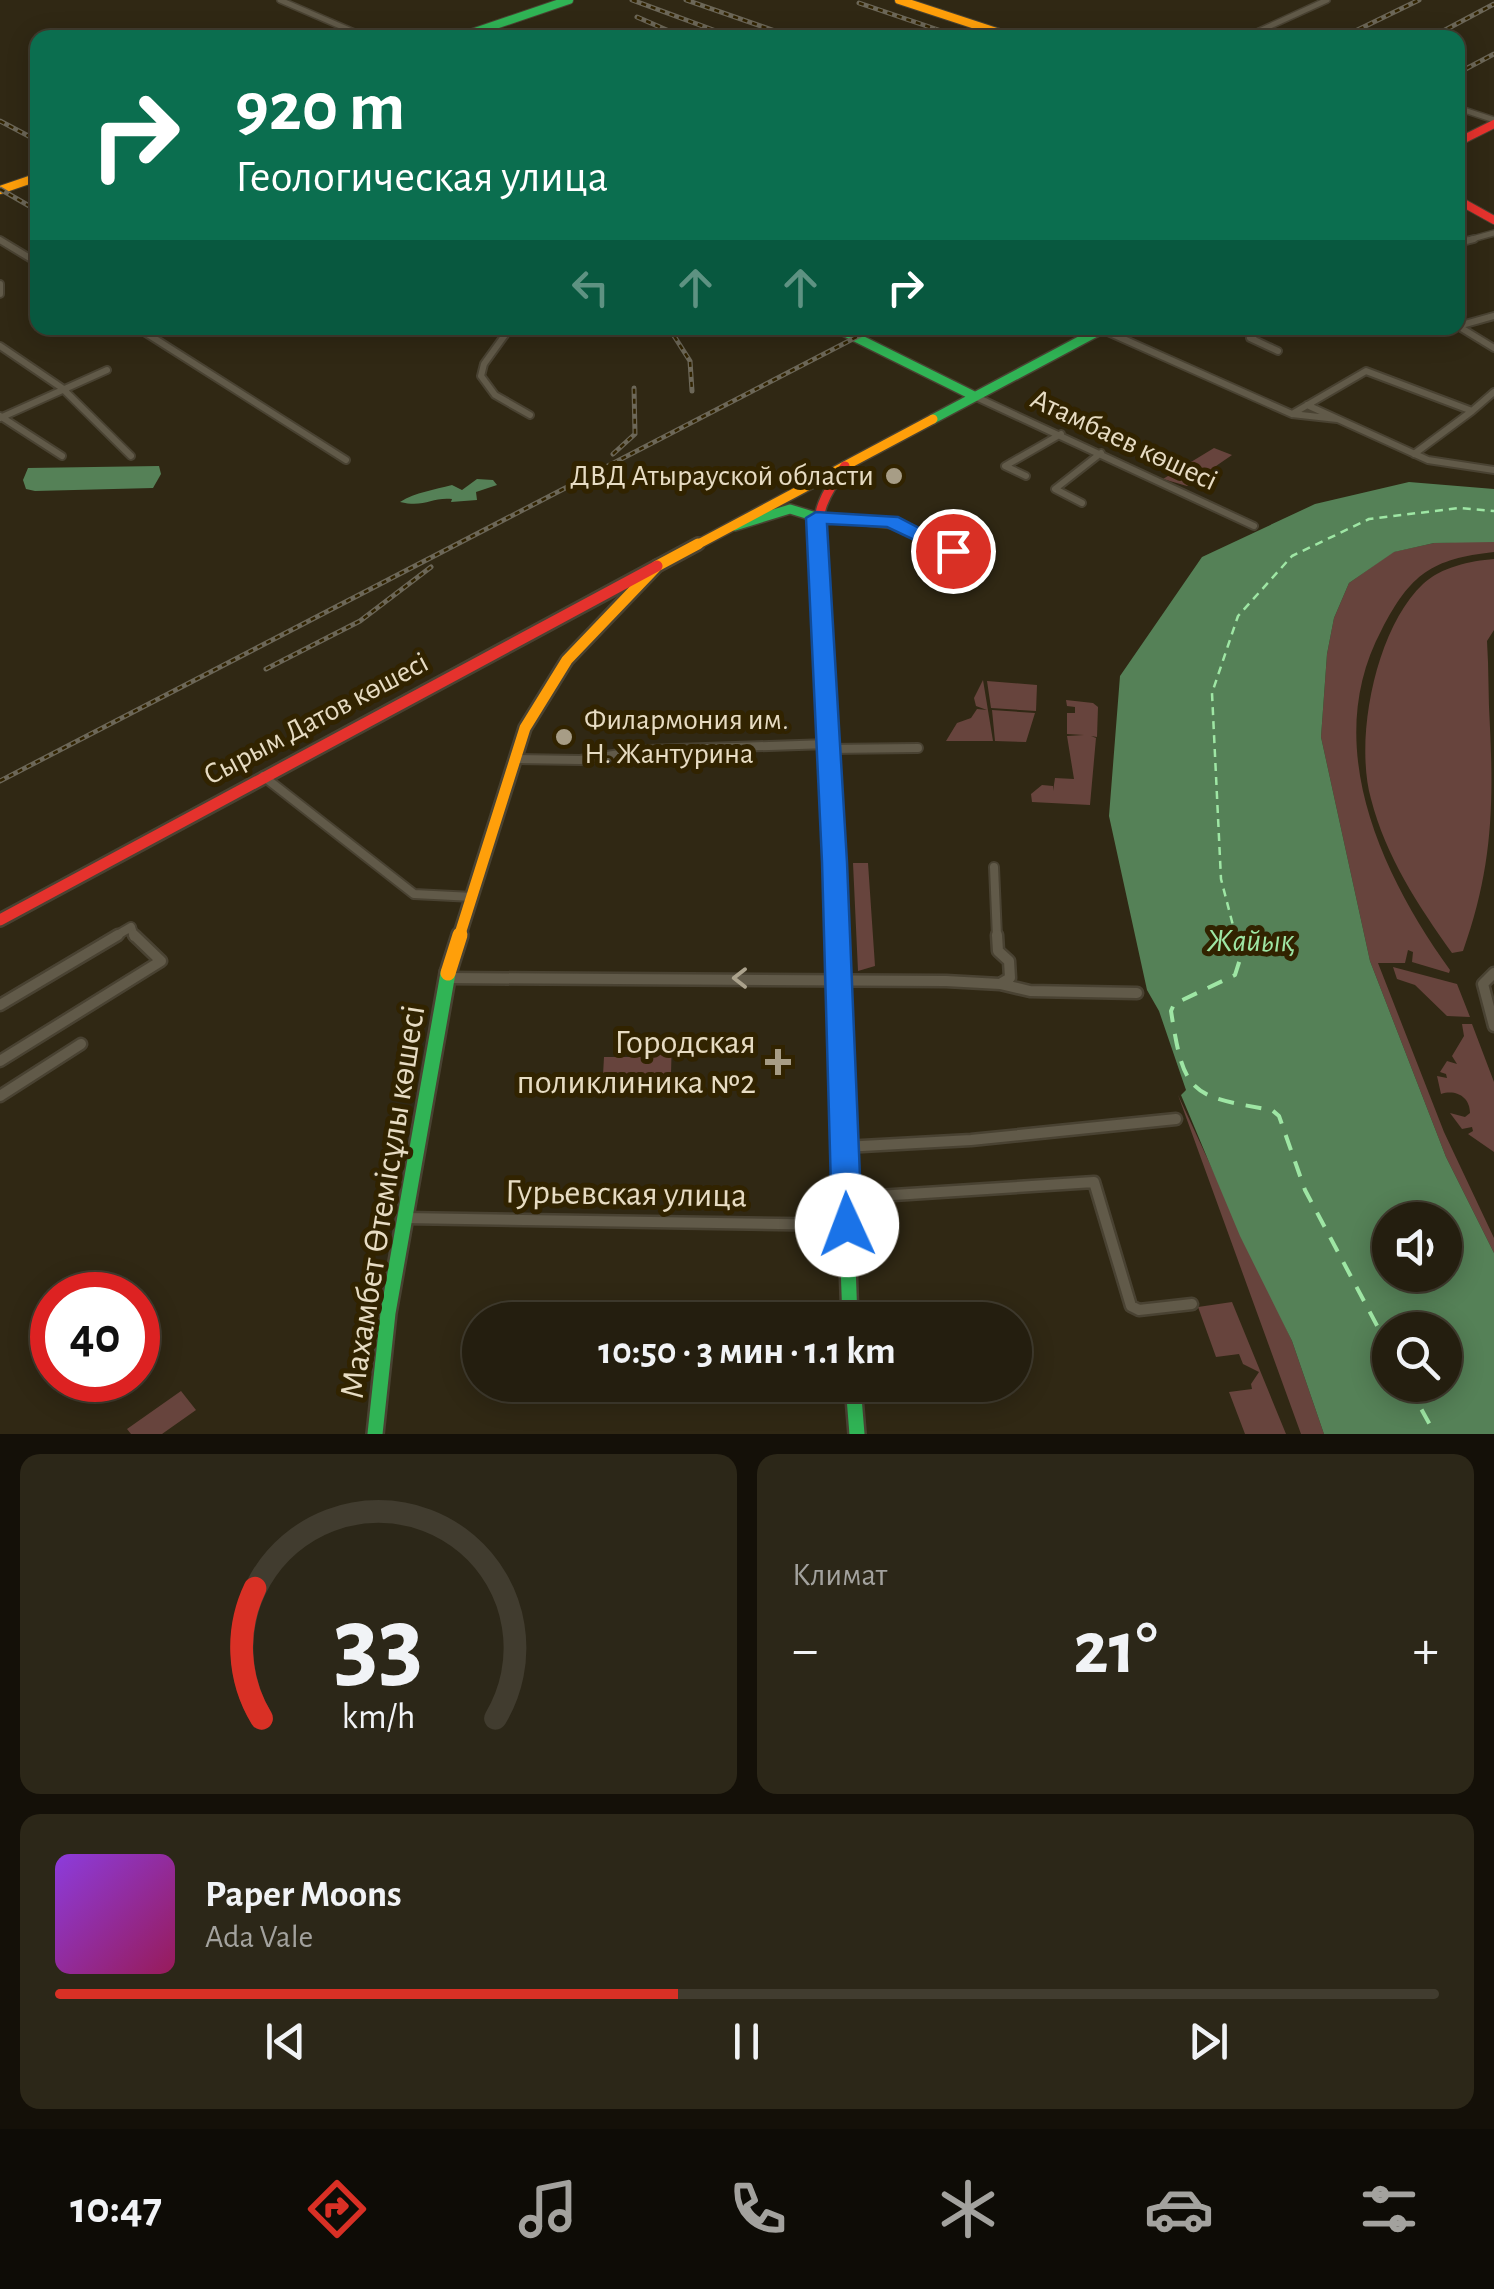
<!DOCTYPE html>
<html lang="ru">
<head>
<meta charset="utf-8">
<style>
	body { margin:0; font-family:"Alegreya Sans",sans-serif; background:#2c2718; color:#f1f3f6; height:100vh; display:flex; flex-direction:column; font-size:38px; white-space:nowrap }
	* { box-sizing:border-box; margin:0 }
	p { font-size:32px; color:#a3a29e }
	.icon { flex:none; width:55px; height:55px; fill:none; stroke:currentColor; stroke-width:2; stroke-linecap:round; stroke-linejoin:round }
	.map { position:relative; height:1434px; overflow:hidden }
	.side { display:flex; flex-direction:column; gap:20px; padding:20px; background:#141008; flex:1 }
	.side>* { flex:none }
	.hud { position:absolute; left:30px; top:30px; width:1435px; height:305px; border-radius:20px; box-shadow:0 5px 25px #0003,0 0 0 2px #413c2f; background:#0b6e4f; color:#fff; overflow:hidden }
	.fabs { position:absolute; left:1372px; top:1202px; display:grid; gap:20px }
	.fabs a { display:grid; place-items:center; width:90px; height:90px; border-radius:50%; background:#241e0f; box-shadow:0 5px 25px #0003,0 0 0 2px #413c2f; font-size:50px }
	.speed { position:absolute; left:30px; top:1272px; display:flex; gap:20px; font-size:50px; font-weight:700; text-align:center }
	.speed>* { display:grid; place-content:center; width:130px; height:130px; border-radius:50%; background:#241e0f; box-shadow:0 5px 25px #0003,0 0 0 2px #413c2f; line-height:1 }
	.speed .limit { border:15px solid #d22; background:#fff; color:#111 }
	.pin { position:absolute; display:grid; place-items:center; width:85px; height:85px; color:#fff; margin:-42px; border:5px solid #fff; border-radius:50%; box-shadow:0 2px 10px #0007 }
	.me { position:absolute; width:110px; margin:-55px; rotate:358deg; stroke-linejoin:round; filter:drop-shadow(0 0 8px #0008) }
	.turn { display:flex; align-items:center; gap:35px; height:210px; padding:0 40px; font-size:45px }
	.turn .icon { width:130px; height:130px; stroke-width:2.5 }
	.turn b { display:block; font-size:70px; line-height:85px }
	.lanes { display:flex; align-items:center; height:95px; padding:0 40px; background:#0003; justify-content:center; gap:50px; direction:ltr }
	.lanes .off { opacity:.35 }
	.big { font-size:75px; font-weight:700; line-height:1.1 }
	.side .widget { flex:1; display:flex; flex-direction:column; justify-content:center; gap:15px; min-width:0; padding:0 35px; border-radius:20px; background:#2c2718 }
	.side .dial { align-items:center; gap:0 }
	.dial svg { height:260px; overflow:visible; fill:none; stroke:#413c2f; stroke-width:7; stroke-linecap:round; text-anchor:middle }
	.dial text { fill:#f1f3f6; stroke:none }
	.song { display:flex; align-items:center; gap:30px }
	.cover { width:120px; height:120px; border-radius:15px; background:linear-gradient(135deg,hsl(270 70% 55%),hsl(330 70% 35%)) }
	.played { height:10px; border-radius:5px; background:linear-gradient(90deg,#d93025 45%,#413c2f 45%) }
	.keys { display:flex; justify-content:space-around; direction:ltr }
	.heat { display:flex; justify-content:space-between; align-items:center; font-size:55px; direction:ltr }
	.side .tiles { flex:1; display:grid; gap:20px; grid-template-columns:1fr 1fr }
	.widget:last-child { grid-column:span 2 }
	.trip { position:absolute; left:462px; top:1302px; width:570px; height:100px; border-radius:50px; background:#241e0f; box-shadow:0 5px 25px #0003,0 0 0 2px #413c2f; font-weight:700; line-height:100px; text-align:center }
	.tab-bar { display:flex; height:160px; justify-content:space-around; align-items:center; background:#0e0c06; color:#a3a29e }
	.tab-bar .icon { width:70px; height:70px }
	.tab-bar .on { color:#d93025 }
	.tab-bar b { font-size:45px; color:#f1f3f6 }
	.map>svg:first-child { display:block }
	.green { fill:#67443d }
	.water { fill:#558157; fill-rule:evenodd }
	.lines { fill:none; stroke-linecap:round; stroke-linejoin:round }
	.ferry-far1 { stroke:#9ee6a4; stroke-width:2.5; stroke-dasharray:8 6; stroke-linecap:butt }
	.ferry { stroke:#9ee6a4; stroke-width:4; stroke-dasharray:16 12; stroke-linecap:butt }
	.street-far3-casing { stroke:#494232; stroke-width:8 }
	.street-far2-casing { stroke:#494232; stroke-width:10 }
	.street-far1-casing { stroke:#494232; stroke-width:12 }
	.street-casing { stroke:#494232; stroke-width:15 }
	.fast-far2-casing { stroke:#494232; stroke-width:10 }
	.fast-far1-casing { stroke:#494232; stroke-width:12 }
	.fast-casing { stroke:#494232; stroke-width:20 }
	.slow-far3-casing { stroke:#494232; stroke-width:10 }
	.slow-far2-casing { stroke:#494232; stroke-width:12 }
	.slow-far1-casing { stroke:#494232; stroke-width:16 }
	.slow-casing { stroke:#494232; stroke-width:20 }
	.jam-far3-casing { stroke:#494232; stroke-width:10 }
	.jam-far2-casing { stroke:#494232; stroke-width:12 }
	.jam-far1-casing { stroke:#494232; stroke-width:16 }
	.jam-casing { stroke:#494232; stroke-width:20 }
	.street-far3 { stroke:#615a49; stroke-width:5 }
	.street-far2 { stroke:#615a49; stroke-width:6 }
	.street-far1 { stroke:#615a49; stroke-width:8 }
	.street { stroke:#615a49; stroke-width:10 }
	.fast-far2 { stroke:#30b455; stroke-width:8 }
	.fast-far1 { stroke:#30b455; stroke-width:9 }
	.fast { stroke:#30b455; stroke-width:15 }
	.slow-far3 { stroke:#ff9f0a; stroke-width:8 }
	.slow-far2 { stroke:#ff9f0a; stroke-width:9 }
	.slow-far1 { stroke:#ff9f0a; stroke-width:11 }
	.slow { stroke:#ff9f0a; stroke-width:15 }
	.jam-far3 { stroke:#e5322d; stroke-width:8 }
	.jam-far2 { stroke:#e5322d; stroke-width:9 }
	.jam-far1 { stroke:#e5322d; stroke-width:11 }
	.jam { stroke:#e5322d; stroke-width:15 }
	.rail-casing { stroke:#6c6758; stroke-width:5 }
	.rail { stroke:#312300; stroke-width:2.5; stroke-dasharray:5; stroke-linecap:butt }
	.oneway { stroke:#aba28c }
	.route { fill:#1a73e8; stroke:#114b97; stroke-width:2.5 }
	.poi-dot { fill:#a79d86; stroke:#312300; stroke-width:4 }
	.labels { text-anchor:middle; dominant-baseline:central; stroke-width:10; stroke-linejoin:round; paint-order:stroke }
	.street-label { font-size:30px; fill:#e7dcc3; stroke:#312300 }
	.poi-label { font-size:30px; fill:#e7dcc3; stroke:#312300; text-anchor:end }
	.water-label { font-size:32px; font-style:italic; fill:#9ee6a4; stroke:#312300 }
	.near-poi-label { font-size:35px; fill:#e7dcc3; stroke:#312300; text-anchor:end }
	.near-street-label { font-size:35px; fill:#e7dcc3; stroke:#312300 }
</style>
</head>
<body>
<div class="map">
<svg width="1494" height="1434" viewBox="0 0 1494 1434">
	<rect width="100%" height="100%" fill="#302814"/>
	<path class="green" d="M 1214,448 L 1232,455 L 1187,486 L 1163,479 Z
		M 1476,541 L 1494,542 L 1494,552 C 1431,559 1411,574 1382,629 C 1320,744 1381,874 1450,970 L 1449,973 L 1412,962 L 1413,952 L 1408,950 L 1405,963 L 1378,963 L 1444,1132 L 1494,1238 L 1494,1253 L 1446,1157 L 1370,961 L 1321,737 L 1327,654 L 1334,618 L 1349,583 L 1393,552 L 1434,543 Z
		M 1494,559 L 1494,630 L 1487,641 C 1489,670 1488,699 1490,728 C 1494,811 1491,872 1463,951 L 1452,953 C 1418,905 1386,857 1371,799 C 1354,738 1376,628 1423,584 C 1441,567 1470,561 1494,559 Z
		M 983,680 L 993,741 L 946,741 L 957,723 L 971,718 L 977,709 L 987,710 L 976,706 L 974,698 Z
		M 987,681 L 1037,685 L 1036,711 L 991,708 Z
		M 1066,700 L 1093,703 L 1098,707 L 1097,737 L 1091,736 L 1096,738 L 1090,805 L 1032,802 L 1031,794 L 1042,785 L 1053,786 L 1053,791 L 1055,778 L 1074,779 L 1067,736 L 1084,735 L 1067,734 L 1067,713 L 1075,713 L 1075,707 L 1067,706 Z
		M 992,710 L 1035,713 L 1026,742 L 995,741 Z
		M 853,863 L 868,863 L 875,966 L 858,971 Z
		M 1393,967 L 1457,984 L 1470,1017 L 1447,1016 L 1415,985 L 1397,979 Z
		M 1462,1024 L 1472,1024 L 1494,1082 L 1494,1152 L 1468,1134 L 1473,1131 L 1472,1127 L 1462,1129 L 1450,1113 L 1465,1117 L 1470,1113 C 1470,1097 1456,1089 1441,1094 L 1437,1076 L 1447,1078 L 1446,1074 L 1440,1072 L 1447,1061 L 1457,1064 L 1452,1056 L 1464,1036 Z
		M 647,1037 L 672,1037 L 671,1074 L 603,1075 L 604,1057 L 645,1057 Z
		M 1178,1095 L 1292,1341 L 1324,1434 L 1301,1434 Z
		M 1232,1302 L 1286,1434 L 1245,1434 L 1229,1392 L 1252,1389 L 1251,1384 L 1259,1372 L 1243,1364 L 1239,1354 L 1216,1357 L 1198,1307 Z
		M 181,1391 L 196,1410 L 162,1434 L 131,1434 L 127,1429 Z"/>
	<path class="water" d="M 159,466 L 161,474 L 153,488 L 35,491 L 26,489 L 23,480 L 28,468 Z
		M 477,479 L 493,480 L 497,485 L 476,492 L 477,500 L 451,502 L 452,499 C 431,497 425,508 400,502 C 416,492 434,490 452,485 L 462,490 Z
		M 1409,482 L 1494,489 L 1494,542 L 1434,543 L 1394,552 L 1349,583 L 1334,618 L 1327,654 L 1321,737 L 1370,961 L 1446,1157 L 1494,1253 L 1494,1434 L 1324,1434 L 1292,1341 L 1240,1236 L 1181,1095 L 1186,1090 L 1159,1011 L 1147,990 L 1109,816 L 1120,676 L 1202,557 L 1315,504 ZM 1445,1220 L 1445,1275 L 1390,1275 L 1390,1220 ZM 1445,1330 L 1445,1385 L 1390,1385 L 1390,1330 Z"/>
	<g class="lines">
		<path class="ferry-far1" d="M 1236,937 L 1221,879 L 1212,693 L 1238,616 L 1292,556 L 1369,519 L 1459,508 L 1494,511"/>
		<path class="ferry" d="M 1235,935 L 1241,956 L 1235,975 L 1174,1004 L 1171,1011 C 1184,1095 1190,1096 1272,1110 L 1279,1116 L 1305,1190 L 1390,1350
			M 1408,1385 L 1435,1434"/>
		<defs>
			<path id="street-far3" d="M 280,0 L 368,38
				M 1244,38 L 1327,0
				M 1458,108 L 1494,120
				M 1465,241 L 1494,233"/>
			<path id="street-far2" d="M 0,240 L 38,263
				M 1458,243 L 1474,239
				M 0,284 L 0,294
				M 1458,326 L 1494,348
				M 1458,326 L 1494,316
				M 138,328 L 346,460
				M 510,328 L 484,364 L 481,376 L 495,395 L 530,415
				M 1264,328 L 1250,338 L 1278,351
				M 1288,328 L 1298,331 L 1307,328
				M 1101,329 L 1292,414 L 1337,419
				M 0,346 L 62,388 L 131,456
				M 974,396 L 1254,526
				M 1307,405 L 1428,460 L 1494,470
				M 1292,414 L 1366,371 L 1472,411 L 1494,392
				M 0,416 L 62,456
				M 0,418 L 107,370
				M 1414,454 L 1472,411
				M 1026,476 L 1005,466 L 1061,434
				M 1082,503 L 1055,489 L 1101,453
				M 817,517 L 906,526 L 945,547"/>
			<path id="street-far1" d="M 940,544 L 977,564
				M 828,749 L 918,748
				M 516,759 L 580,760 L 647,750 L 828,744
				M 263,776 L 414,894 L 473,897
				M 994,867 L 997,937
				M 114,937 L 131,927 L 134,937"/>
			<path id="street" d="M 997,935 L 998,951 L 1009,961 L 1010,978 L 1000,984
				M 1494,973 L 1483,984 L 1494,1026
				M 446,978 L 946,981 L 1000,984 L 1030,991 L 1137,993
				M 0,1005 L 118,935
				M 0,1061 L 161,961 L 134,935
				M 0,1096 L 81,1044
				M 844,1147 L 971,1140 L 1176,1119
				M 847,1198 L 1094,1182 L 1131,1306 L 1139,1310 L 1192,1304
				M 404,1218 L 847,1225"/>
			<path id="fast-far2" d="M 457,38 L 569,0"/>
			<path id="fast-far1" d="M 837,328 L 974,396
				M 933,419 L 1104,328
				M 735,526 L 790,509 L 816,517"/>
			<path id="fast" d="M 838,985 L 850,1320
				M 853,1385 L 857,1434
				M 375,1434 L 388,1313 L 448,973"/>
			<path id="slow-far3" d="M 899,0 L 1015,38
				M 0,190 L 38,177"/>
			<path id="slow-far2" d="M 693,547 L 933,419"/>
			<path id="slow-far1" d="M 459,937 L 525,728 L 567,660 L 657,566 L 698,544"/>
			<path id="slow" d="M 448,973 L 460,935"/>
			<path id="jam-far3" d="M 1458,142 L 1494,124
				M 1458,200 L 1494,220"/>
			<path id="jam-far2" d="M 817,547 C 816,511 824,495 845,466"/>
			<path id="jam-far1" d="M 817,544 L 836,937
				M 0,920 L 657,566"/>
			<path id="jam" d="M 836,935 L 838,985"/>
		</defs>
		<use href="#street-far3" class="street-far3-casing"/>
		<use href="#street-far2" class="street-far2-casing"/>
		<use href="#street-far1" class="street-far1-casing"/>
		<use href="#street" class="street-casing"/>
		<use href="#fast-far2" class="fast-far2-casing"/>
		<use href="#fast-far1" class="fast-far1-casing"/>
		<use href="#fast" class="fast-casing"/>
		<use href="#slow-far3" class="slow-far3-casing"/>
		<use href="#slow-far2" class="slow-far2-casing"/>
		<use href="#slow-far1" class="slow-far1-casing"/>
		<use href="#slow" class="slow-casing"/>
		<use href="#jam-far3" class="jam-far3-casing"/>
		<use href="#jam-far2" class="jam-far2-casing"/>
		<use href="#jam-far1" class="jam-far1-casing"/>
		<use href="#jam" class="jam-casing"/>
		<use href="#street-far3" class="street-far3"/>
		<use href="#street-far2" class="street-far2"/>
		<use href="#street-far1" class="street-far1"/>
		<use href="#street" class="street"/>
		<use href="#fast-far2" class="fast-far2"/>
		<use href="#fast-far1" class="fast-far1"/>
		<use href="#fast" class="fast"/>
		<use href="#slow-far3" class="slow-far3"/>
		<use href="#slow-far2" class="slow-far2"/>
		<use href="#slow-far1" class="slow-far1"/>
		<use href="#slow" class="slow"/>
		<use href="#jam-far3" class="jam-far3"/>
		<use href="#jam-far2" class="jam-far2"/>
		<use href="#jam-far1" class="jam-far1"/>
		<use href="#jam" class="jam"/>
		<defs>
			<path id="rail" d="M 632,0 L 735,38
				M 686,0 L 795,38
				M 859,3 L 962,38
				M 637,17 L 685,38
				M 1341,38 L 1419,0
				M 1430,38 L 1494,4
				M 1458,73 L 1494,54
				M 0,121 L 38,141
				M 0,189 L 38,211
				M 669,328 L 690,361 L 692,391
				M 613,454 L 635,434 L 634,388
				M 266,669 L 360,621 L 431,567
				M 0,781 L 874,328"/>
		</defs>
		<use href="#rail" class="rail-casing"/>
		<use href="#rail" class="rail"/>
	</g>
	<defs><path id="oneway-chevron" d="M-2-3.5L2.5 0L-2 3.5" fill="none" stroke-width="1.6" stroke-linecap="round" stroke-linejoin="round" transform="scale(2.5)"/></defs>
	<use class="oneway" href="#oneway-chevron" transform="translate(740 978) rotate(180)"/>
	<path class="route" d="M 816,512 L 898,517 L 963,551 L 960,555 L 946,555 L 887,527 L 827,524 L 847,862 L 862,1225 L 858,1234 L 847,1237 L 837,1234 L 832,1225 L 822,862 L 806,518 Z"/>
	<g class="poi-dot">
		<circle cx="894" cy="476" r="10"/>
		<circle cx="564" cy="737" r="10"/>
		<path d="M773 1047h10v10h10v10h-10v10h-10v-10h-10v-10h10z"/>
	</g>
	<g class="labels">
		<g class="street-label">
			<text transform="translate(1124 440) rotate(25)">Атамбаев көшесі</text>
			<text transform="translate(316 719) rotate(-28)">Сырым Датов көшесі</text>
		</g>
		<g class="poi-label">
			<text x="874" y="476">ДВД Атырауской области</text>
			<text x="584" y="720" text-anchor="start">Филармония им.<tspan x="584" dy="34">Н. Жантурина</tspan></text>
		</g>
		<g class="water-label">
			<text x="1251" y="941">Жайық</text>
		</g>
		<g class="near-poi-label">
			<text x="756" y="1042">Городская<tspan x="756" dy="40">поликлиника №2</tspan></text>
		</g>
		<g class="near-street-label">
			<text transform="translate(626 1194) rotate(1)">Гурьевская улица</text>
			<text transform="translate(383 1202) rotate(-81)">Махамбет Өтемісұлы көшесі</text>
		</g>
	</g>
</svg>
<div class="fabs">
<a><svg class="icon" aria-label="sound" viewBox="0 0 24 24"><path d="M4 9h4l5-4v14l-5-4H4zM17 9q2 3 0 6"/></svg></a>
<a><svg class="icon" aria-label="search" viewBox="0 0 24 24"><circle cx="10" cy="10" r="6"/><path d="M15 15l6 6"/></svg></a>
</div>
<div class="speed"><div class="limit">40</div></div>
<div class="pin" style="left:953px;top:551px;background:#d93025"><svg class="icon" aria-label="arrive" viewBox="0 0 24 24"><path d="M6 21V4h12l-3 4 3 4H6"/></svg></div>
<svg class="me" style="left:847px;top:1225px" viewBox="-20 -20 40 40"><circle r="19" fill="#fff"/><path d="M0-13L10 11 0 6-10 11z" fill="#1a73e8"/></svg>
<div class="trip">10:50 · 3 мин · 1.1 km</div>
<div class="hud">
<div class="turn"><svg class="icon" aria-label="right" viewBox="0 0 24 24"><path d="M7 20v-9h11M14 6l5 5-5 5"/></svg><div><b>920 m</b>Геологическая улица</div></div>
<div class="lanes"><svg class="icon off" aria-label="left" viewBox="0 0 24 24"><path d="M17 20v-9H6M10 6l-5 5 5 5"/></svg><svg class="icon off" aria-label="ahead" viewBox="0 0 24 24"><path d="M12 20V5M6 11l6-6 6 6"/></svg><svg class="icon off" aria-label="ahead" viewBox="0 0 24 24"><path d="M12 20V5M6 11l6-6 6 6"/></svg><svg class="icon" aria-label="right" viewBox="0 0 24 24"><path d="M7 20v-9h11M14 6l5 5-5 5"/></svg></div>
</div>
</div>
<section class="side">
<div class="tiles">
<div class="widget dial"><svg viewBox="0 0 100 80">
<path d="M14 69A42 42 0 1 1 86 69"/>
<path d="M14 69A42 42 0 0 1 12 29" stroke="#d93025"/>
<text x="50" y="56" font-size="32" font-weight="700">33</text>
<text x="50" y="72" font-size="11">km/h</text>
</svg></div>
<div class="widget"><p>Климат</p>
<div class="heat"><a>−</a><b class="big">21°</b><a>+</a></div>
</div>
<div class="widget">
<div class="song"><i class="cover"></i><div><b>Paper Moons</b><p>Ada Vale</p></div></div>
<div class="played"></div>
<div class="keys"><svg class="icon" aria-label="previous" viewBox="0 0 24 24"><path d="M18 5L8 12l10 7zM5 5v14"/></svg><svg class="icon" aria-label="pause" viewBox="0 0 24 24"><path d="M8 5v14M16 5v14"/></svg><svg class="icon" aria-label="next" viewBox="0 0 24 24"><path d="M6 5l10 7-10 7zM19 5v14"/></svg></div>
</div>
</div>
</section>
<nav class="tab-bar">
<b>10:47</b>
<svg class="icon on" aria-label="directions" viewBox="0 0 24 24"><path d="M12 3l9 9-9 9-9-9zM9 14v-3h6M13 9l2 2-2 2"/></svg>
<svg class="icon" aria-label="music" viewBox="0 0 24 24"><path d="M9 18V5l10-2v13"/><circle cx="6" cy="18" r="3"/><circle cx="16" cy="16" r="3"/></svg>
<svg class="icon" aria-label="phone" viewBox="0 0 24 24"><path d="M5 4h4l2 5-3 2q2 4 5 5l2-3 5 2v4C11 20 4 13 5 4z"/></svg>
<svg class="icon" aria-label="climate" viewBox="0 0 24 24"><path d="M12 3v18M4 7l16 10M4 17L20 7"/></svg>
<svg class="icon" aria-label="car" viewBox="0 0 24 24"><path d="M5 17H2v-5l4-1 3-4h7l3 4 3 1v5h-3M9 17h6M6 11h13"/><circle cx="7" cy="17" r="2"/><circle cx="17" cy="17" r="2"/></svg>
<svg class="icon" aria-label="filters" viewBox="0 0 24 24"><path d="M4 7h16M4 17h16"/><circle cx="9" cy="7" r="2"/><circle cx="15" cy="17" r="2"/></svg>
</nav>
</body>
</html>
